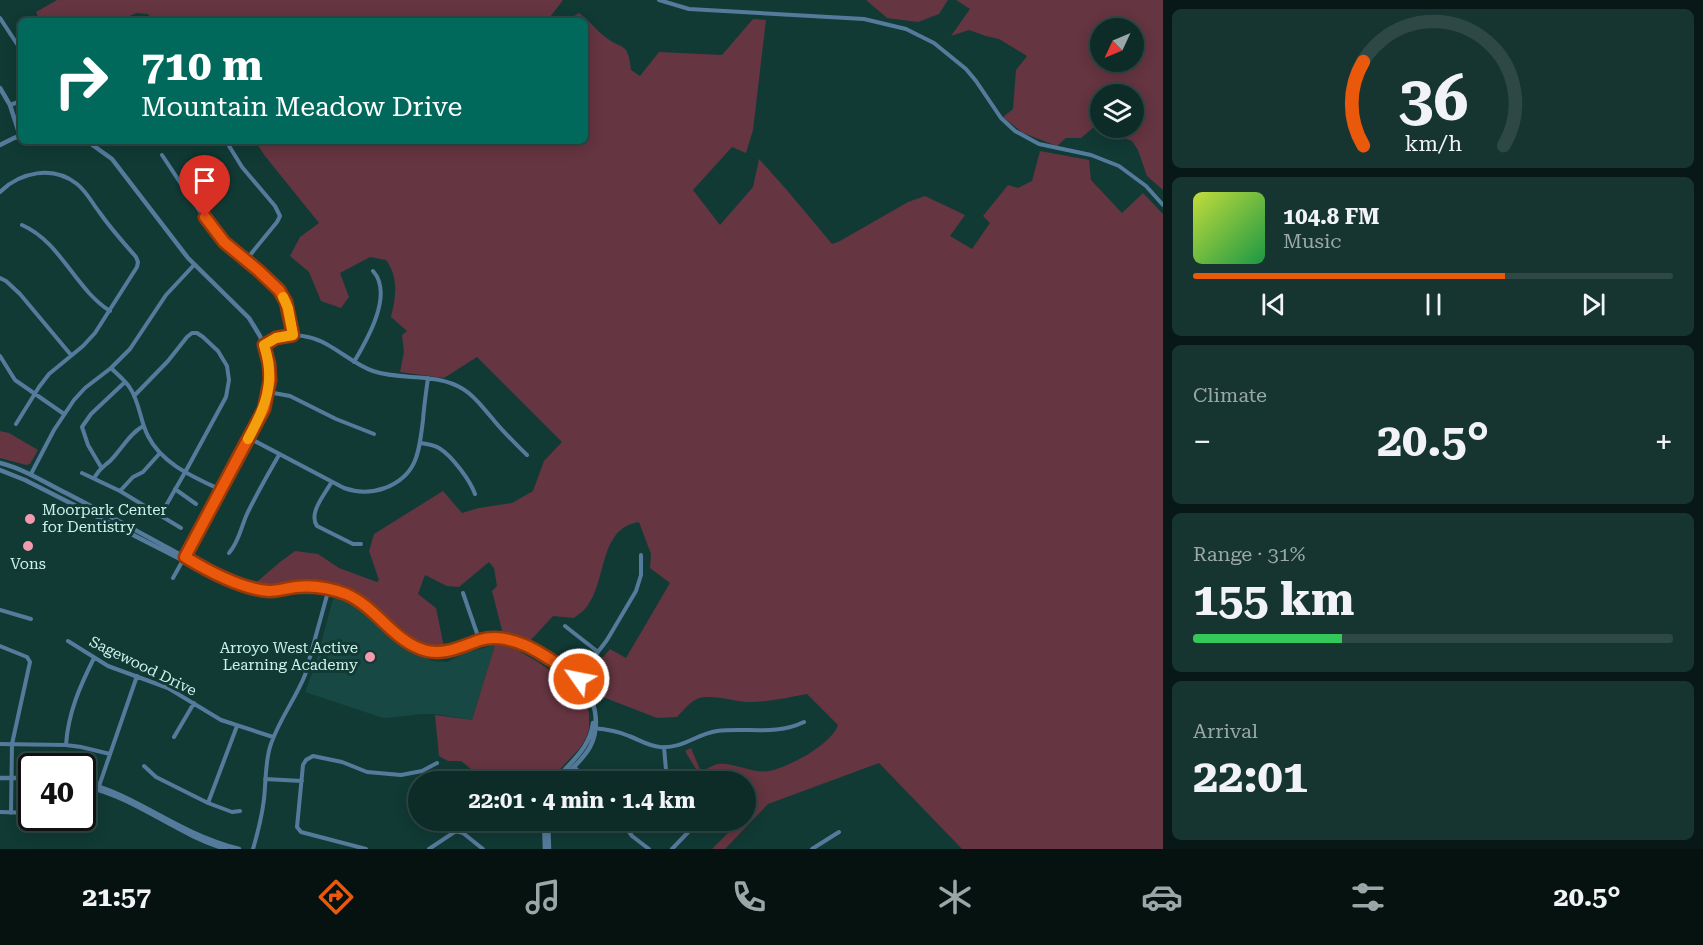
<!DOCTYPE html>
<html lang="en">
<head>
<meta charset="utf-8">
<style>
	body { margin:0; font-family:"Roboto Serif",serif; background:#163430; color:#f1f3f6; height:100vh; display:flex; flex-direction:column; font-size:22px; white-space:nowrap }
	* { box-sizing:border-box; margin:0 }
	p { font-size:20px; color:#9aa7a8 }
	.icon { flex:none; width:33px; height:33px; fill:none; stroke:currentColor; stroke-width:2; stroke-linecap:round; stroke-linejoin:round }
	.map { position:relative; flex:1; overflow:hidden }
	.sheet { display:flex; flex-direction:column; gap:9px; padding:9px; background:#071816; width:540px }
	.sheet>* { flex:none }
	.banner { position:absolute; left:18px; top:18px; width:570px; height:126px; border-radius:9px; box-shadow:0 3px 15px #0003,0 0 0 2px #2d4845; background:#00695c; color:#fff; overflow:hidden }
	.needle { width:39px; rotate:226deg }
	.buttons { position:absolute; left:1090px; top:18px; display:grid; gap:12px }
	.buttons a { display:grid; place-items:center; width:54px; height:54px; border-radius:50%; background:#0d2c28; box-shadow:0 3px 15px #0003,0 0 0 2px #2d4845; font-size:30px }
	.speed { position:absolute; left:18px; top:753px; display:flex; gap:12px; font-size:30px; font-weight:700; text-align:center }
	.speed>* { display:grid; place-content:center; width:78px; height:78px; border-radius:50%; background:#0d2c28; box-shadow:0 3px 15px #0003,0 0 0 2px #2d4845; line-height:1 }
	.speed .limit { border:3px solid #111; border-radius:9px; background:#fff; color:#111 }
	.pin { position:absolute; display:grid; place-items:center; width:51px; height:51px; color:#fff; margin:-62px -26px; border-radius:50% 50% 50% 0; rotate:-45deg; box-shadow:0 0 6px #0007 }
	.pin .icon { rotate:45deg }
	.me { position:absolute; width:66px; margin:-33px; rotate:303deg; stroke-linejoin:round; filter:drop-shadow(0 0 4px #0008) }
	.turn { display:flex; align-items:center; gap:21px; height:126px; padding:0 24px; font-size:27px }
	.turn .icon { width:78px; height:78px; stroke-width:2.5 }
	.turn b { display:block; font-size:42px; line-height:51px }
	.big { font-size:45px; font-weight:700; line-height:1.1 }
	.sheet .tile { flex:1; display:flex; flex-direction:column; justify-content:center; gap:9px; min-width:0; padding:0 21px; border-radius:9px; background:#163430 }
	.sheet .dial { align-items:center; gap:0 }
	.dial svg { height:156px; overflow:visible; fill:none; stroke:#2d4845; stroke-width:7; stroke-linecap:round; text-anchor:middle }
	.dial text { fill:#f1f3f6; stroke:none }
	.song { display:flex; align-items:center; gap:18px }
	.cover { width:72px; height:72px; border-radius:9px; background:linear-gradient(135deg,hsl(70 70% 55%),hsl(140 70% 35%)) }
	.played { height:6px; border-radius:3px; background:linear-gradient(90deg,#ea580c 65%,#2d4845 65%) }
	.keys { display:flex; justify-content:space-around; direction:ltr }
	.heat { display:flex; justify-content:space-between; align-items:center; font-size:33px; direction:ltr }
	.charge { height:9px; border-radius:4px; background:linear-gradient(90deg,#34c759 31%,#2d4845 0) }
	.trip { position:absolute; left:408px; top:771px; width:348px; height:60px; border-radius:30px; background:#0d2c28; box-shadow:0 3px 15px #0003,0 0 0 2px #2d4845; font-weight:700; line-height:60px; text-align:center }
	.tabs { display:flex; height:96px; justify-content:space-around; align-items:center; background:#051210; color:#9aa7a8 }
	.tabs .icon { width:42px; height:42px }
	.tabs .current { color:#ea580c }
	.tabs b { font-size:27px; color:#f1f3f6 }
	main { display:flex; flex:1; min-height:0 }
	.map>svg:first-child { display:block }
	.built { fill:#184843 }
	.green { fill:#653541; fill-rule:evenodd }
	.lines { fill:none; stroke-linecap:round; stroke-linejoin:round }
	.minor { stroke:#557b9c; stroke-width:4 }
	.tertiary { stroke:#557b9c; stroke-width:4.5 }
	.route-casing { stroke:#983908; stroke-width:15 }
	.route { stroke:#ea580c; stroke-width:10 }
	.slow { stroke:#f59e0b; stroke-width:10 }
	.poi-dot { fill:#f29aae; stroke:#113a35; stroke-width:2 }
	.labels { text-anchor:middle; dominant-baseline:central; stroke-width:6; stroke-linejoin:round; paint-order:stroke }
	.poi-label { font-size:15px; fill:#cef2ec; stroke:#113a35; text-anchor:start }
	.street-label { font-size:15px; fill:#cef2ec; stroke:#113a35 }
</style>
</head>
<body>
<main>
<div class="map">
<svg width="1163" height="849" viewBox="0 0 1163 849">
	<rect width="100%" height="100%" fill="#113a35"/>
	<path class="built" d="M 340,597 L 362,610 L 404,649 L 433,661 L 447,662 L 465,653 L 495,645 L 472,720 L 436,714 L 421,714 L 386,718 L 380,717 L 305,692 L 315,666 L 333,599 Z"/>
	<path class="green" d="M 57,0 L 563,0 L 547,21 L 153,21 L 148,14 L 137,13 L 116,21 L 40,21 L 36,12 Z
		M 866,0 L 948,0 L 939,14 L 918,22 L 887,18 Z
		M 956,0 L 1163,0 L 1163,190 L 1147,176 L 1138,150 L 1132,141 L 1094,127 L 1081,138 L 1066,138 L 1057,146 L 1023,133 L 1003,117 L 1013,109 L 1016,70 L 1027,56 L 999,39 L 986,36 L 969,30 L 951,36 L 970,9 ZM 1134,28 L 1134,62 L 1101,62 L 1101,28 ZM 1101,94 L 1134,94 L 1134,128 L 1101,128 Z
		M 579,13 C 589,20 595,29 604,36 C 622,51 628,40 631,70 L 640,76 L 659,52 L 722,55 L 753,19 L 766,20 L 753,130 L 746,153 L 732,147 L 693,190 L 720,225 L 753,187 L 759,159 L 786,189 L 832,244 L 840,241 L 908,202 L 925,196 L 965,215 L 950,236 L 972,249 L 990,223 L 983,216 L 1008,185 L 1018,188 L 1032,181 L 1040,151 L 1089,160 L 1091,180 L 1122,213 L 1143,193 L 1163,214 L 1163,849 L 962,849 L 879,763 L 768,804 L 725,849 L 712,849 L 740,821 L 746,820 L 746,782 L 703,781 L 685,751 L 691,748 L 701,772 C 707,769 712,765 718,764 C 733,762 753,774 769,771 C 789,767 831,745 838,725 L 807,694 C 789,697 770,702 751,702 C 735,702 714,694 699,698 C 690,701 683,711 677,717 L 657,718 L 603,697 L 593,690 L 586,680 L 591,671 L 610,649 L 626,658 L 670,583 L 650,568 L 651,554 L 639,522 C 599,528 607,579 588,605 C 585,610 579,614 574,618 L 553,616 L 530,641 L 503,634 L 492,591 L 497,586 L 494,568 L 489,562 L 459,587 L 447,586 L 425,575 L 418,594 L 436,608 L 445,652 L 413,646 L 356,599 L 315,587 L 274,591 L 251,587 L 280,562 L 295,551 L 318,554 L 339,568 L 377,582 L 379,580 L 369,551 L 374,534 L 443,491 L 462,513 L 479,508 L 512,503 L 533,491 L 544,461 L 562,442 L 477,357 L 444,378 L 400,372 L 404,352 L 402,335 L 407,331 L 391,317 C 396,297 399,278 386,260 L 370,257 L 340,273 L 349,297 L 341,308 L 321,301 L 309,272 L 290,256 L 300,237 L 319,223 L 265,156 L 255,141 L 585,141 L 585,21 L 566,21 Z
		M 0,431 L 9,433 L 38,450 L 30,464 L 26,465 L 0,458 Z
		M 495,645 L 512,647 L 538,662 L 551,671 L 568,679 L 576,686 L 585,699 L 589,713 L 589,729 L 586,738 L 580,748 L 549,781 L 486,781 L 461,761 L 448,761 L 439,756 L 435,715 L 472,720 Z"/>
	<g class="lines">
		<path class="minor" d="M 659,0 L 689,9 L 864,19 L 906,29 L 934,43 L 966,69 L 976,81 L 1001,118 L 1015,131 L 1039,144 L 1091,155 L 1119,166 L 1146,186 L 1163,205
			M 0,18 L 21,50
			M 10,105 L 21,101
			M 226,141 L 242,167 L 275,206 L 280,216 L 277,222 L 246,260
			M 162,155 C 180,182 197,210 218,235 C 237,258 270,271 284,299 C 290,310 291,323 293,335
			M 0,192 C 20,172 53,165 77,184 C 87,192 92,203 100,213 C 111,229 124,243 136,257 L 138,262 L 137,267 L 95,333 L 83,346 L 49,374 L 39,387 L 16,424
			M 22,225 C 61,242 75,289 110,311
			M 0,278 L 6,281 L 20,294 L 71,355
			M 264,345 C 278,337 292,333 308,337 C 332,342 350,363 373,371 C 402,381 436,372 463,389 C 475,396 483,408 492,418 C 502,431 515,443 527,455
			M 0,356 L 15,380 L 64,414
			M 354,362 C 367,340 394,294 373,271
			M 111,368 C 117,374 126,381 130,388 C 140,403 140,421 148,436 C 162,464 194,477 221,490
			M 268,392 L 290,396 L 336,419 L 374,434
			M 134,396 L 168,361 L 187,337 L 192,333 L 197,333 L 203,337 L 218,351 L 227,366 L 229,380 L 226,397 L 188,467 L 160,516
			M 249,438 L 344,488 C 358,493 371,493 385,488 C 418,475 419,451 423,420 C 424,406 426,392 428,378
			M 421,443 C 427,444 434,445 439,448 C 452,456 470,480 475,494
			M 101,467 L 88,445 L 82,427 L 91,414 L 125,382
			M 82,473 L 120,491 L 181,528
			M 31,474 L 54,430 L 74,400 L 85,388 L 111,368 L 130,349 L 166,295 L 194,265
			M 94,478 C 100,468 102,468 110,461 C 122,449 128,435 143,426
			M 331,483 C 325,494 308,513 317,526 L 353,544 L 361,544
			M 175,489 L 196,504
			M 120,491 L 133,477 L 143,472 L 160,453
			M 229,553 C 239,542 241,527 247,514 C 257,493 268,474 279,455
			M 173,578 L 183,560
			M 463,593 L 480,642
			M 0,610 L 31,619
			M 565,626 L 598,652
			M 68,641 L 108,666 L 168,688 L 221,720 L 273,737
			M 0,646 L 27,657 L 30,662 L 12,744 L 11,813
			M 576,681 L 607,640 L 636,591 L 641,575 L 641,555
			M 593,728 C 605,729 618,731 629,736 C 640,740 648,746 660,747 C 683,749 696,734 717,731 C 747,727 775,736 804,722
			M 174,737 L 194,703
			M 0,744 L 66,745 L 81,747 L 110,754
			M 66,745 C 68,713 80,686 94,658
			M 664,747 L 666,770 L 670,782
			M 144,766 L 156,777 L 208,803 L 232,812 L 240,811
			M 574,767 L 589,782
			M 265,779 L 302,781
			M 98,789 L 137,676
			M 208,803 L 237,726
			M 82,808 L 88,804
			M 0,812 L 32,813
			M 621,820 L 632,836 L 649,849
			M 253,849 C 258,832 262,816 264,799 C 266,781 265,764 270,747 C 278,721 295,700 305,675 L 329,588
			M 366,849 L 301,832 L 297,827 L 303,765 L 306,760 L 313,756 L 342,762 L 367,772 L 401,775 L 422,771 L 437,763
			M 429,849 L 456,831 L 463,833 L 483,849
			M 672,849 L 696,824 L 697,820
			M 812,849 L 839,832"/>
		<path class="tertiary" d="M 0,88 L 10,105 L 20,136
			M 87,141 L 112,159 L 188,258 L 249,318 L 260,336 L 267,354 L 270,380 L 264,409 L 184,558
			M 0,145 L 14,138 L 21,136
			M 0,463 C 24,469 44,482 66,493 C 101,511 135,530 170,549 C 191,561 212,573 235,582 C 247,586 261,592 274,591 C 282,590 289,588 296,587 C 313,585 330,588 345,594 C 377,607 395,646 431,651 C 464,656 481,629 519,642 C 537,652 563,665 578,679 C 596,695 601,726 590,747 C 583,760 570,770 559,782
			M 0,470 L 25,480 L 200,569
			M 357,603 L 402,643
			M 0,778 L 32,778
			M 82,782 C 122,791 155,815 192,832 C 207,839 223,845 239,849
			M 554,782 C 570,762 590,749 593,723
			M 88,787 C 136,798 178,835 226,849
			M 544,820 L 545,849
			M 548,820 L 549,849"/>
	</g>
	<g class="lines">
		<defs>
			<path id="route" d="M 205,217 L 224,242 L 259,271 L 279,290 L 286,302 L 293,335 L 276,338 L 264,345 L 269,364 L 270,380 L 264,409 L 185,557 C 208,571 241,589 269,591 C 278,591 287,588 296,587 C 313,585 330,588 346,594 C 377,607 394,643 427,651 C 447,655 462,646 480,640 C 515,630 551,660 579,679"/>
		</defs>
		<use href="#route" class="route-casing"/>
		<use href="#route" class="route"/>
		<path class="slow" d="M 248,439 C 266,406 276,382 264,345 L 276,338 L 293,335 L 288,308 L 283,297"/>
	</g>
	<g class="poi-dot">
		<circle cx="30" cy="519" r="6"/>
		<circle cx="28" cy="546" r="6"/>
		<circle cx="370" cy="657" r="6"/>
	</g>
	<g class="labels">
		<g class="poi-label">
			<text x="42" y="510">Moorpark Center<tspan x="42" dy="17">for Dentistry</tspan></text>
			<text x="28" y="564" text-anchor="middle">Vons</text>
			<text x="358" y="648" text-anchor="end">Arroyo West Active<tspan x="358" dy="17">Learning Academy</tspan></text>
		</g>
		<g class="street-label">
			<text transform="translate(143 666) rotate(26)">Sagewood Drive</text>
		</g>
	</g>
</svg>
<div class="buttons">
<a><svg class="needle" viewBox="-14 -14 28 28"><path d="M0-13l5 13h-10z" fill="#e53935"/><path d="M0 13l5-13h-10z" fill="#9aa7a8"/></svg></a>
<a><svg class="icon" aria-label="layers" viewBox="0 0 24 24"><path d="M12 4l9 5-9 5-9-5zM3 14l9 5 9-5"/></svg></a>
</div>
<div class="speed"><div class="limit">40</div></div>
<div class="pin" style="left:205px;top:217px;background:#d93025"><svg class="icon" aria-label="arrive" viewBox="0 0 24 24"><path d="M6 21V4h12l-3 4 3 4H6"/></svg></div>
<svg class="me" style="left:579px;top:679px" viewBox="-20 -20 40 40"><circle r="17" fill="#ea580c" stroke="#fff" stroke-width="3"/><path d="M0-11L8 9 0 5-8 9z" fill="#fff"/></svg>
<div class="trip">22:01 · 4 min · 1.4 km</div>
<div class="banner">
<div class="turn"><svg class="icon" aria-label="right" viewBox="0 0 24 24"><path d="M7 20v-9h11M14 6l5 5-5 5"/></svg><div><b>710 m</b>Mountain Meadow Drive</div></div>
</div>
</div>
<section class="sheet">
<div class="tile dial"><svg viewBox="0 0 100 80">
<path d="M14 69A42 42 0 1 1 86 69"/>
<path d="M14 69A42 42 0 0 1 14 26" stroke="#ea580c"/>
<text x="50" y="56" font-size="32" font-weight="700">36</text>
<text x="50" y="72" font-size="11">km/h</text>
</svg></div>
<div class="tile">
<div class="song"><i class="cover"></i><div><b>104.8 FM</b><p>Music</p></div></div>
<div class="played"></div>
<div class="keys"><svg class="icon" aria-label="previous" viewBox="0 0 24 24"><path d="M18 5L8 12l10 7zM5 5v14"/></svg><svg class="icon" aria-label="pause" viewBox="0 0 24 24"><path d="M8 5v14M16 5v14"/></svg><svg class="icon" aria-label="next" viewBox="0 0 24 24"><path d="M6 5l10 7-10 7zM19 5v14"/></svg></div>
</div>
<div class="tile"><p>Climate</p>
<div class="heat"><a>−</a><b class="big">20.5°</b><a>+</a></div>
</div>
<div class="tile"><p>Range · 31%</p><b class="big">155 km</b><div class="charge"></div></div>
<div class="tile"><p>Arrival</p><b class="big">22:01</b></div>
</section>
</main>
<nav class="tabs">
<b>21:57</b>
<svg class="icon current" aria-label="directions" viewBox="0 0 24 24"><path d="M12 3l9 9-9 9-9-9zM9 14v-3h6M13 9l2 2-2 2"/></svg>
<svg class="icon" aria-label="music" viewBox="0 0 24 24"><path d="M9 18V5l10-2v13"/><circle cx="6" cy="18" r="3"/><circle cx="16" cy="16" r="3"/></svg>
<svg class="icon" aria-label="phone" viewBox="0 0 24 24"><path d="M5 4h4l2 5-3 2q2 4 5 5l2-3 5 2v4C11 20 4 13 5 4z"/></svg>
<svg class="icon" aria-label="climate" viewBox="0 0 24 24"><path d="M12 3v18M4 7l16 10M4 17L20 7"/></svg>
<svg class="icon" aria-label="car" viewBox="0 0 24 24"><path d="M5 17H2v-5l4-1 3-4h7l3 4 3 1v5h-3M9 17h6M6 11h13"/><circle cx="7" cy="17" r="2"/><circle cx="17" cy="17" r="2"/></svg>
<svg class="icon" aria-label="filters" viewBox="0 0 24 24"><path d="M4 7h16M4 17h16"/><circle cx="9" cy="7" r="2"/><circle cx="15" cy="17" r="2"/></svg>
<b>20.5°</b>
</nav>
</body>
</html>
